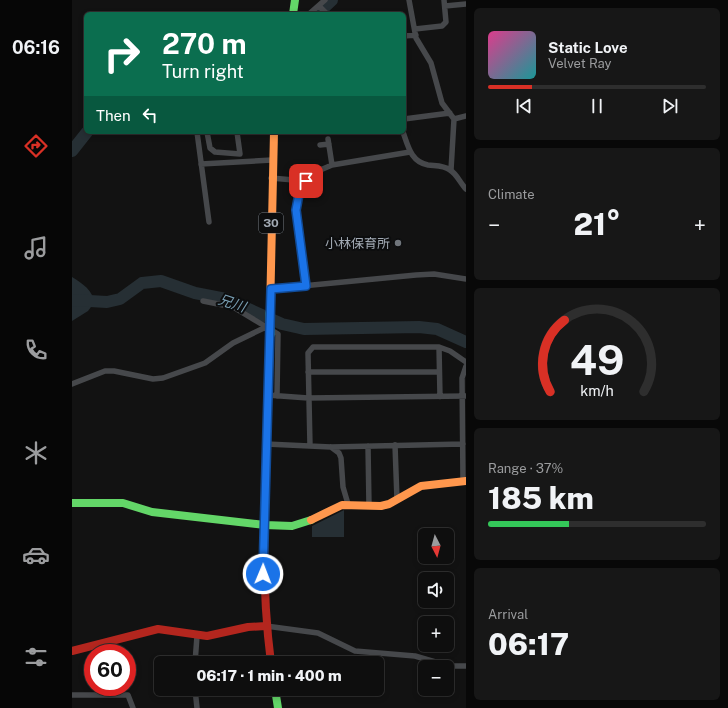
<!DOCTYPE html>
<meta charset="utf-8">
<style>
body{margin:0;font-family:"Public Sans","Noto Sans JP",sans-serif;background:#171717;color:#f1f3f6;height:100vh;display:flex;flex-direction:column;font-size:15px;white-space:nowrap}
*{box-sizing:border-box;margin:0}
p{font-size:13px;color:#9b9c9e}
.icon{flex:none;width:22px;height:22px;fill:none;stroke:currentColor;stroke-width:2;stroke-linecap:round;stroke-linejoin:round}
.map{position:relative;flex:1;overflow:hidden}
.side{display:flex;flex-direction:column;gap:8px;padding:8px;background:#080808;width:262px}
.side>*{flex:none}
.hud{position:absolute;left:12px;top:12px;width:322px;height:122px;border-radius:6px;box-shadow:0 2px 6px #0003,0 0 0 1px #2e2e2e;background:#0b6e4f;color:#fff;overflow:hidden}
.needle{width:26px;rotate:174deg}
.controls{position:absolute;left:346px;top:528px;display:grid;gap:8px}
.controls a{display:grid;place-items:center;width:36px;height:36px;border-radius:6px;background:#0e0e0e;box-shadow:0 2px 6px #0003,0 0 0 1px #2e2e2e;font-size:20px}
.speed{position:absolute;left:12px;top:644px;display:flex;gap:8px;font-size:20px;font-weight:700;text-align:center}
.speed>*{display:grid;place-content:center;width:52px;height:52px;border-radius:50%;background:#0e0e0e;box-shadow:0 2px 6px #0003,0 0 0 1px #2e2e2e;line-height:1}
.speed .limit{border:6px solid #d22;background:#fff;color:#111}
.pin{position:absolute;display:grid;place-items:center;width:34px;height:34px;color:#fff;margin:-17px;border-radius:8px;box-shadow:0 2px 6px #0006}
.me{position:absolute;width:44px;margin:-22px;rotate:1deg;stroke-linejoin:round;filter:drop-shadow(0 0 3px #0008)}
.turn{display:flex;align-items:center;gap:14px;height:84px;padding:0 12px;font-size:18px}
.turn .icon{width:52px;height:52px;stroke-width:2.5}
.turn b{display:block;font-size:28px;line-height:34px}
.then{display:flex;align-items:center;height:38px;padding:0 12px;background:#0003;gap:8px;font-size:15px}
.big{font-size:30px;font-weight:800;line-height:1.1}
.side .widget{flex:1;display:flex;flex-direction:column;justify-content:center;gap:6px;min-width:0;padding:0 14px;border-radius:6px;background:#171717}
.side .dial{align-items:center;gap:0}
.dial svg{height:104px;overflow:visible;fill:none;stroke:#2e2e2e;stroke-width:7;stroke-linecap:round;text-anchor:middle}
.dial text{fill:#f1f3f6;stroke:none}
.song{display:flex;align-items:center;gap:12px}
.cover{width:48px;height:48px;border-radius:6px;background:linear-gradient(135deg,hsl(330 70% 55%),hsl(180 70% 35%))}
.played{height:4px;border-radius:2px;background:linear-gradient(90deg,#d93025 20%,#2e2e2e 20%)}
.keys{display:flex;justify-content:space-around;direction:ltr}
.heat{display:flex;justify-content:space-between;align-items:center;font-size:22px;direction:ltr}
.charge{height:6px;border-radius:3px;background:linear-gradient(90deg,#34c759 37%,#2e2e2e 0)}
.trip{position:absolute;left:82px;top:656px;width:230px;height:40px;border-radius:6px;background:#0e0e0e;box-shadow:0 2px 6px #0003,0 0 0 1px #2e2e2e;font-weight:800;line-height:40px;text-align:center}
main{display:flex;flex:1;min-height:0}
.dock{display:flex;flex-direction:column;width:72px;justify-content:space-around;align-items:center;background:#060606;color:#9b9c9e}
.dock .icon{width:28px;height:28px}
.dock .selected{color:#d93025}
.dock b{font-size:18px;color:#f1f3f6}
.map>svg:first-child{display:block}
.water{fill:#262f34}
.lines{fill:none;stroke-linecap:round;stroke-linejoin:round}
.river{stroke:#262f34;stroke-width:12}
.street{stroke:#46484b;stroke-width:5.5}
.fast{stroke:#63d668;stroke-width:8}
.slow{stroke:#ff974d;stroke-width:8}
.jam{stroke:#b3261e;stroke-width:8}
.fast-bridge{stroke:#63d668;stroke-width:9}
.route-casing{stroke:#114b97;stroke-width:10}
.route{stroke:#1a73e8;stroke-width:7}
.poi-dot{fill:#70757b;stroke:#0c0d0e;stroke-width:1.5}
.labels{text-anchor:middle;stroke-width:4;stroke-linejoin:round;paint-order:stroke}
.shield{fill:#0c0d0e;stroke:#757b82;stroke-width:1}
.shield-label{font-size:12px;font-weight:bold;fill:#a2aab4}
.poi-label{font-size:13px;fill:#a2aab4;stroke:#0c0d0e;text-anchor:end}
.water-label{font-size:14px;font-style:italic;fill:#789db1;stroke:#0c0d0e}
</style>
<main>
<nav class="dock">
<b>06:16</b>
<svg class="icon selected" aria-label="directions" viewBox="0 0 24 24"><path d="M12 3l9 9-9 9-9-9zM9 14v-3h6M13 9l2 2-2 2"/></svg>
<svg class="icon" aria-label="music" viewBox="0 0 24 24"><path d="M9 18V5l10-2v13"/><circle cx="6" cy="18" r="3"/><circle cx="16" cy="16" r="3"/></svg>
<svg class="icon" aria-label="phone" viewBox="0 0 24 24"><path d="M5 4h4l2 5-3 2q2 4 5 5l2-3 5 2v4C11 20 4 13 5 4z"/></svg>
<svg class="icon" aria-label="climate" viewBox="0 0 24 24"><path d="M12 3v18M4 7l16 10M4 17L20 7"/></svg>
<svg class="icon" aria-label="car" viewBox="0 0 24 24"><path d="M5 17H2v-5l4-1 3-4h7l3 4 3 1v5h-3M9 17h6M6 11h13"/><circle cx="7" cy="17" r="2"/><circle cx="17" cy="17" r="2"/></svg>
<svg class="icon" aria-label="filters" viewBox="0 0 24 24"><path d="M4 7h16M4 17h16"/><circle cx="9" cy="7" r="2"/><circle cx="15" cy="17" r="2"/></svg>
</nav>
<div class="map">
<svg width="394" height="708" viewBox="0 0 394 708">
<rect width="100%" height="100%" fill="#121212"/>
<!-- water -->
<path class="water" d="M0,277C11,284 21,290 22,303L16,311L0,321Z
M272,510V537H240V526Z"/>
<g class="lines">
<!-- river -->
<path class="river" d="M245,14L260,0
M0,151L15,132
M0,300L35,302L48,299L70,283L89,281L123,293L154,299L210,324L232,329L347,327L365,329L394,342"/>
<!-- street -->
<path class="street" d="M337,0L344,38L359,63L370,103L382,119L379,170
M247,6L255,14
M373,6L394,4
M237,14L253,0
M343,29L370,26L374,22L372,0
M332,36L344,35
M332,119L378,113
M382,119L394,116
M125,132L137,222
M135,132L138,148L143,152L168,154L165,132
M331,132C336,146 339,162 356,165C364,166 371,165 378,170C385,174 388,183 394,189
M256,139L260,165
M248,145L257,144
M129,164L200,160
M199,178L233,181
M234,286L224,210L227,194L239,174L260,165L338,152
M199,289L344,275L362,274L394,279
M131,301L161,307L206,334L205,396
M367,347L378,351L394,362
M236,372H367
M0,384L33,371H42L81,379L91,378L133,363L161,343L194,327
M195,395L236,398L394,396
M194,444L259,447L391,444
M323,445L325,500
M238,446L236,353L241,347H367L368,397
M296,446L297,506
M259,447L267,453L269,458L271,487L276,504
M391,481L390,378L394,366
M194,626L246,633L283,651L343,656L377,666H394
M123,663L125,636
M123,689L125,708
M0,695H56L61,708"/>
<!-- fast -->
<path class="fast" d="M221,14L223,0
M0,503H51L80,512L193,525L220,526L239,520
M203,689L206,708"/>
<!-- slow -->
<path class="slow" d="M198,313L202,132
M193,503L198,335
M239,520L270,505L309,506L317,504L349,486L394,481"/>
<!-- jam -->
<path class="jam" d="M193,503C191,557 192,609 199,663
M0,651L86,629L135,636L176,627L194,626"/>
<!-- fast-bridge -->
<path class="fast-bridge" d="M198,313V335"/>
</g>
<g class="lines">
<!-- route casing -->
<g class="route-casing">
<path id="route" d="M191,574L199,289L234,286L224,210L227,194L234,181"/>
</g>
<!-- route -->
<use href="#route" class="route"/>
</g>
<!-- markers -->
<circle class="poi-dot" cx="326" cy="243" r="4"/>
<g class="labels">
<!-- shield labels -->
<rect class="shield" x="187" y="213" width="24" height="20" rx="3"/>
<g class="shield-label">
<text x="199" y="227">30</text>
</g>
<!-- poi labels -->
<g class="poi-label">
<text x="318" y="248">小林保育所</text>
</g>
<!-- water labels -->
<g class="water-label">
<text transform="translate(160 303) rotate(18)" y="5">兄川</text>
</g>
</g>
</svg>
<div class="controls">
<a><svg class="needle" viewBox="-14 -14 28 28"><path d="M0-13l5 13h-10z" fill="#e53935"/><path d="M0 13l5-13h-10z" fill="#9b9c9e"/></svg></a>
<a><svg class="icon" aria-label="sound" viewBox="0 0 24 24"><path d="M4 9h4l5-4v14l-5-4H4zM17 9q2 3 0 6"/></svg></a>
<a>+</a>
<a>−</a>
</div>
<div class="speed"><div class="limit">60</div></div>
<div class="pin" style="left:234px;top:181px;background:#d93025"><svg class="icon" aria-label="arrive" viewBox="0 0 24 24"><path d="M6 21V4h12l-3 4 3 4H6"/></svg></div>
<svg class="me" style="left:191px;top:574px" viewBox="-20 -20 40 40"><circle r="17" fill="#1a73e8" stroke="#fff" stroke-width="3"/><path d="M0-11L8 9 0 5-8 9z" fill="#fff"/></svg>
<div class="trip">06:17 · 1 min · 400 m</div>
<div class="hud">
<div class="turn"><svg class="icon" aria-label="right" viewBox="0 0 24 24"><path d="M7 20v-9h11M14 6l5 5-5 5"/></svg><div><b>270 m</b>Turn right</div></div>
<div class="then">Then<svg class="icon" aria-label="left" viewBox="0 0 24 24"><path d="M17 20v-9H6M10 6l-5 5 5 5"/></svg></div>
</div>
</div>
<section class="side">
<div class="widget">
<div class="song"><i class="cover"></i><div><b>Static Love</b><p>Velvet Ray</p></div></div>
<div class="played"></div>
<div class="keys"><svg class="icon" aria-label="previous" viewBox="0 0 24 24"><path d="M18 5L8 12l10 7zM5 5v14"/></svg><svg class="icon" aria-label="pause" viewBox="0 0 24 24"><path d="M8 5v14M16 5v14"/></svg><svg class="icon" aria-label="next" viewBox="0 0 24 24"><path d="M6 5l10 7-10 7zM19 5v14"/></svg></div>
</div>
<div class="widget"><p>Climate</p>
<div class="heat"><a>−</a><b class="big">21°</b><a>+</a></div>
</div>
<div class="widget dial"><svg viewBox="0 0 100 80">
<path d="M14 69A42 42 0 1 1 86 69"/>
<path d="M14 69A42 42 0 0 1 25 14" stroke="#d93025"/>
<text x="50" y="56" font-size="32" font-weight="700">49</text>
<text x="50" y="72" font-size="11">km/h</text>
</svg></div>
<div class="widget"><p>Range · 37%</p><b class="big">185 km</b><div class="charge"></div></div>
<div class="widget"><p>Arrival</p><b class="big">06:17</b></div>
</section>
</main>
